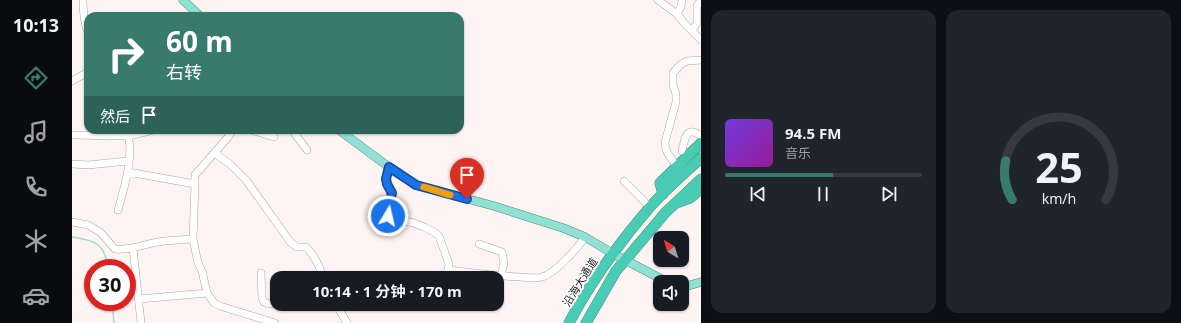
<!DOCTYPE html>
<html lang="zh">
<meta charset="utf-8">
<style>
body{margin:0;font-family:"Open Sans","Noto Sans SC",sans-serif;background:#20242c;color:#f1f3f6;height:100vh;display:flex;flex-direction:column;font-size:15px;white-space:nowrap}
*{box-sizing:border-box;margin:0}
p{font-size:13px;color:#9ea1a6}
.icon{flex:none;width:22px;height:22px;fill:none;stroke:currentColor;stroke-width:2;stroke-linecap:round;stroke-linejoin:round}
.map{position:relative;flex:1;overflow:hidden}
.details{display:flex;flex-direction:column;gap:10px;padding:10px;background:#0d0f14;width:480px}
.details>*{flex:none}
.hud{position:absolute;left:12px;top:12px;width:380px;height:122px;border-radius:12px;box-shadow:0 1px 3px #0004;background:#387b6d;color:#fff;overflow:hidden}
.needle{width:26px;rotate:322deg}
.controls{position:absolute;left:581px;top:231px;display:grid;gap:8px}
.controls a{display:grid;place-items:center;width:36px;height:36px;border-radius:8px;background:#171b24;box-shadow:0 1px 3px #0004;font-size:20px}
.speed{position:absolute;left:12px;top:259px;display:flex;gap:8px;font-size:20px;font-weight:700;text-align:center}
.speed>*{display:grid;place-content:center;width:52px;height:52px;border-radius:50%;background:#171b24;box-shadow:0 1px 3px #0004;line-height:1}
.speed .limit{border:6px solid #d22;background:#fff;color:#111}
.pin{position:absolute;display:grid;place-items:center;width:34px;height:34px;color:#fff;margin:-41px -17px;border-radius:50% 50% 50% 0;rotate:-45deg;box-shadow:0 0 4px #0007}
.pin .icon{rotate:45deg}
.me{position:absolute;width:44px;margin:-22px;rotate:9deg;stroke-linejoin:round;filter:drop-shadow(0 0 3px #0008)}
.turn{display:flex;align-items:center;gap:14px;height:84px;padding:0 16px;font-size:18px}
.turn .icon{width:52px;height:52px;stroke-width:2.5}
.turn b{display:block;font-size:28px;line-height:34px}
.then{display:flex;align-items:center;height:38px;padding:0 16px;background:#0003;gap:8px;font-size:15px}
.details .card{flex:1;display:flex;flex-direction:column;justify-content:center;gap:6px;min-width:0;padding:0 14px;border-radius:12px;background:#20242c}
.details .dial{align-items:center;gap:0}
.dial svg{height:104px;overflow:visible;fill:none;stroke:#363941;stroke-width:7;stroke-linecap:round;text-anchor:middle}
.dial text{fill:#f1f3f6;stroke:none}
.song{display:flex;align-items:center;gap:12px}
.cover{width:48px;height:48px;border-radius:6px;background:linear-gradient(135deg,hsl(260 70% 55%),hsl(300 70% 35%))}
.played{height:4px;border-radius:2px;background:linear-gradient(90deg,#387b6d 55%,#363941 55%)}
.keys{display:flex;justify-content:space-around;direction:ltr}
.details .tiles{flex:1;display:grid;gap:10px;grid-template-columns:repeat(2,1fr)}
.trip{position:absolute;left:198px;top:271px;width:234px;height:40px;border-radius:12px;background:#171b24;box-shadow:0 1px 3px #0004;font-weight:700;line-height:40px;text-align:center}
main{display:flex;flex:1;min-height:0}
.tabs{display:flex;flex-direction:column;width:72px;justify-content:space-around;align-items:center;background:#090b0e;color:#9ea1a6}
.tabs .icon{width:28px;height:28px}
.tabs .selected{color:#387b6d}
.tabs b{font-size:18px;color:#f1f3f6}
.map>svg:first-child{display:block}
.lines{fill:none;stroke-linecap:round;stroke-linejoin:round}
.stream{stroke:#a0dbcd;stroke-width:1.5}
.minor-casing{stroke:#afa4a3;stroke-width:8}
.major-casing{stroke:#3f9382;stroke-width:9}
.highway-casing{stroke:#3f9382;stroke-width:11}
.minor{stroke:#fff;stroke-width:7}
.major{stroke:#92e0d1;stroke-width:8}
.highway{stroke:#49ccb3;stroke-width:10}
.route-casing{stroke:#114b97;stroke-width:10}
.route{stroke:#1a73e8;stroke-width:7}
.slow{stroke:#f59e0b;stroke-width:7}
.labels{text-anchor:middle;stroke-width:4;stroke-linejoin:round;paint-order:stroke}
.street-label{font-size:11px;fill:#2d2828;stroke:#fff}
</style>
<main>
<nav class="tabs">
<b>10:13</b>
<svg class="icon selected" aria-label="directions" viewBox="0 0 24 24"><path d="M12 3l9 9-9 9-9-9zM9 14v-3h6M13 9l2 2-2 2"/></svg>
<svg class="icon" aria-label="music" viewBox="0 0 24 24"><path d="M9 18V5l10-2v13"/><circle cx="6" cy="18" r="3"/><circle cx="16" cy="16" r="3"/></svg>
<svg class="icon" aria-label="phone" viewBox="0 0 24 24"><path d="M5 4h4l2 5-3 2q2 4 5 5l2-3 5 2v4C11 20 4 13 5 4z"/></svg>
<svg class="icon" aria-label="climate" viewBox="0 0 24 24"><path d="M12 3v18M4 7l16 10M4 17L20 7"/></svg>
<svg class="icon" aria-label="car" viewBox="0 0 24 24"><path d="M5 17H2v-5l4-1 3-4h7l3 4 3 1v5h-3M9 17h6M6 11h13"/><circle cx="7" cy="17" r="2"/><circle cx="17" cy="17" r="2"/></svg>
</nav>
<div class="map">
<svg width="629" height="323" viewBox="0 0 629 323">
<rect width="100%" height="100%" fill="#fef4f3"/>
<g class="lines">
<!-- stream -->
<path class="stream" d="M0,237C22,240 33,243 36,268
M40,302L42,323"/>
<!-- minor casing -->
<g class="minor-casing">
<path id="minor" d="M11,0C11,12 12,22 16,33
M586,0L605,14L612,23L629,40
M605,14L609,7L610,0
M620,31L625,23V6L629,0
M0,81L16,72
M160,130L157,136L123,175V184L121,239L126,263L130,271L135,293L142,303L148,306L203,323
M179,130L202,137
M227,130L223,134L235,150
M0,135L57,136L81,130
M610,151C613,138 614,125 629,136
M142,153L158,164L174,180L219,243L225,247H234C242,255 248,267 251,278
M0,164L16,165L56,161
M605,166C599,158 593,153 593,142L604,102V94L601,85V73L608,65L615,61L629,60
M317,167L314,179L315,184L320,193L315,215L320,219L342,223L352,227L362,232L367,236L377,264L374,278
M56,172L123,184
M552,181L578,207
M46,210C52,189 64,150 54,130
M0,222L16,225L28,232L43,249C58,251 72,244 86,242C98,240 109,240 121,239
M407,244L430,252L432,263L429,276
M61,248L69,323
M377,270C400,273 424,276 448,277C455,277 463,279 470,277C482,274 506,248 513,237
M189,273L190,298L192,302L197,304L205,303
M67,299L135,293
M264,304L275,323"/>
</g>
<!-- major casing -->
<g class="major-casing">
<path id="major" d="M111,0L128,16
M267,130L321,170L344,185L355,188L422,206L491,228L513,237L540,253L595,282
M610,286H615L629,282"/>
</g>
<!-- highway casing -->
<g class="highway-casing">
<path id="highway" d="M591,194L588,183L629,143
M607,202L618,198L629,189
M497,323C519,281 547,243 578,207C593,190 612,174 629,158
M514,323L544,271L593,213L629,179"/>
</g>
<!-- minor -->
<use href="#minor" class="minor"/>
<!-- major -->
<use href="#major" class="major"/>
<!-- highway -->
<use href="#highway" class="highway"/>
</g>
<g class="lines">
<!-- route casing -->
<g class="route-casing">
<path id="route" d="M316,216L315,215L320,193L315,184L314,179L317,167L344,185L395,199"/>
</g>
<!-- route -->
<use href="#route" class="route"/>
<!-- slow -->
<path class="slow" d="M352,187L378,195"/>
</g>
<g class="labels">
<!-- street labels -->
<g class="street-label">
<text transform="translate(508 282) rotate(-58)" y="4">沿海大通道</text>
</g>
</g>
</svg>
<div class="controls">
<a><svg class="needle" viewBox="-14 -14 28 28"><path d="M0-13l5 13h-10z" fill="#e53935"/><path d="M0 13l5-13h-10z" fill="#9ea1a6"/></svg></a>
<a><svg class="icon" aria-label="sound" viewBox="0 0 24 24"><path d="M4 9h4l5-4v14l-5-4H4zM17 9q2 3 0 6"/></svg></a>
</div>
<div class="speed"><div class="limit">30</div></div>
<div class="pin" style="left:395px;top:199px;background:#d93025"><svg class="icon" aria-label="arrive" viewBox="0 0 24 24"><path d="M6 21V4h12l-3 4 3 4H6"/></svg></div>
<svg class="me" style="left:316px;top:216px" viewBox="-20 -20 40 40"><circle r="17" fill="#1a73e8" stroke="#fff" stroke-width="3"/><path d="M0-11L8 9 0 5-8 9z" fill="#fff"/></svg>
<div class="trip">10:14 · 1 分钟 · 170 m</div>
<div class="hud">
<div class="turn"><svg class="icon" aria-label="right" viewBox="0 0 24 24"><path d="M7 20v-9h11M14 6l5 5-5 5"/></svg><div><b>60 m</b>右转</div></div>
<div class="then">然后<svg class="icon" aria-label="arrive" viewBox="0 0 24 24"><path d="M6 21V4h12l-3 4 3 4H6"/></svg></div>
</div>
</div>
<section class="details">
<div class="tiles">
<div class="card">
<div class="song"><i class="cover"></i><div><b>94.5 FM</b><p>音乐</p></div></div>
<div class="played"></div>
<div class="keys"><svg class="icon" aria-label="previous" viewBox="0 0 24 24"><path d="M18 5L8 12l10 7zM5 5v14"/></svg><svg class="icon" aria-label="pause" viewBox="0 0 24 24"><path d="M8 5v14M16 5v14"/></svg><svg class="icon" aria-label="next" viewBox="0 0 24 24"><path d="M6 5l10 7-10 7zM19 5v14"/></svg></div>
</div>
<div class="card dial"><svg viewBox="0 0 100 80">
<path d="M14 69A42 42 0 1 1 86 69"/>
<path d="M14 69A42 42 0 0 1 9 39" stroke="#387b6d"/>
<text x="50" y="56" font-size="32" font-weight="700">25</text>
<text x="50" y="72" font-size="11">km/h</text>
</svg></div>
</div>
</section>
</main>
